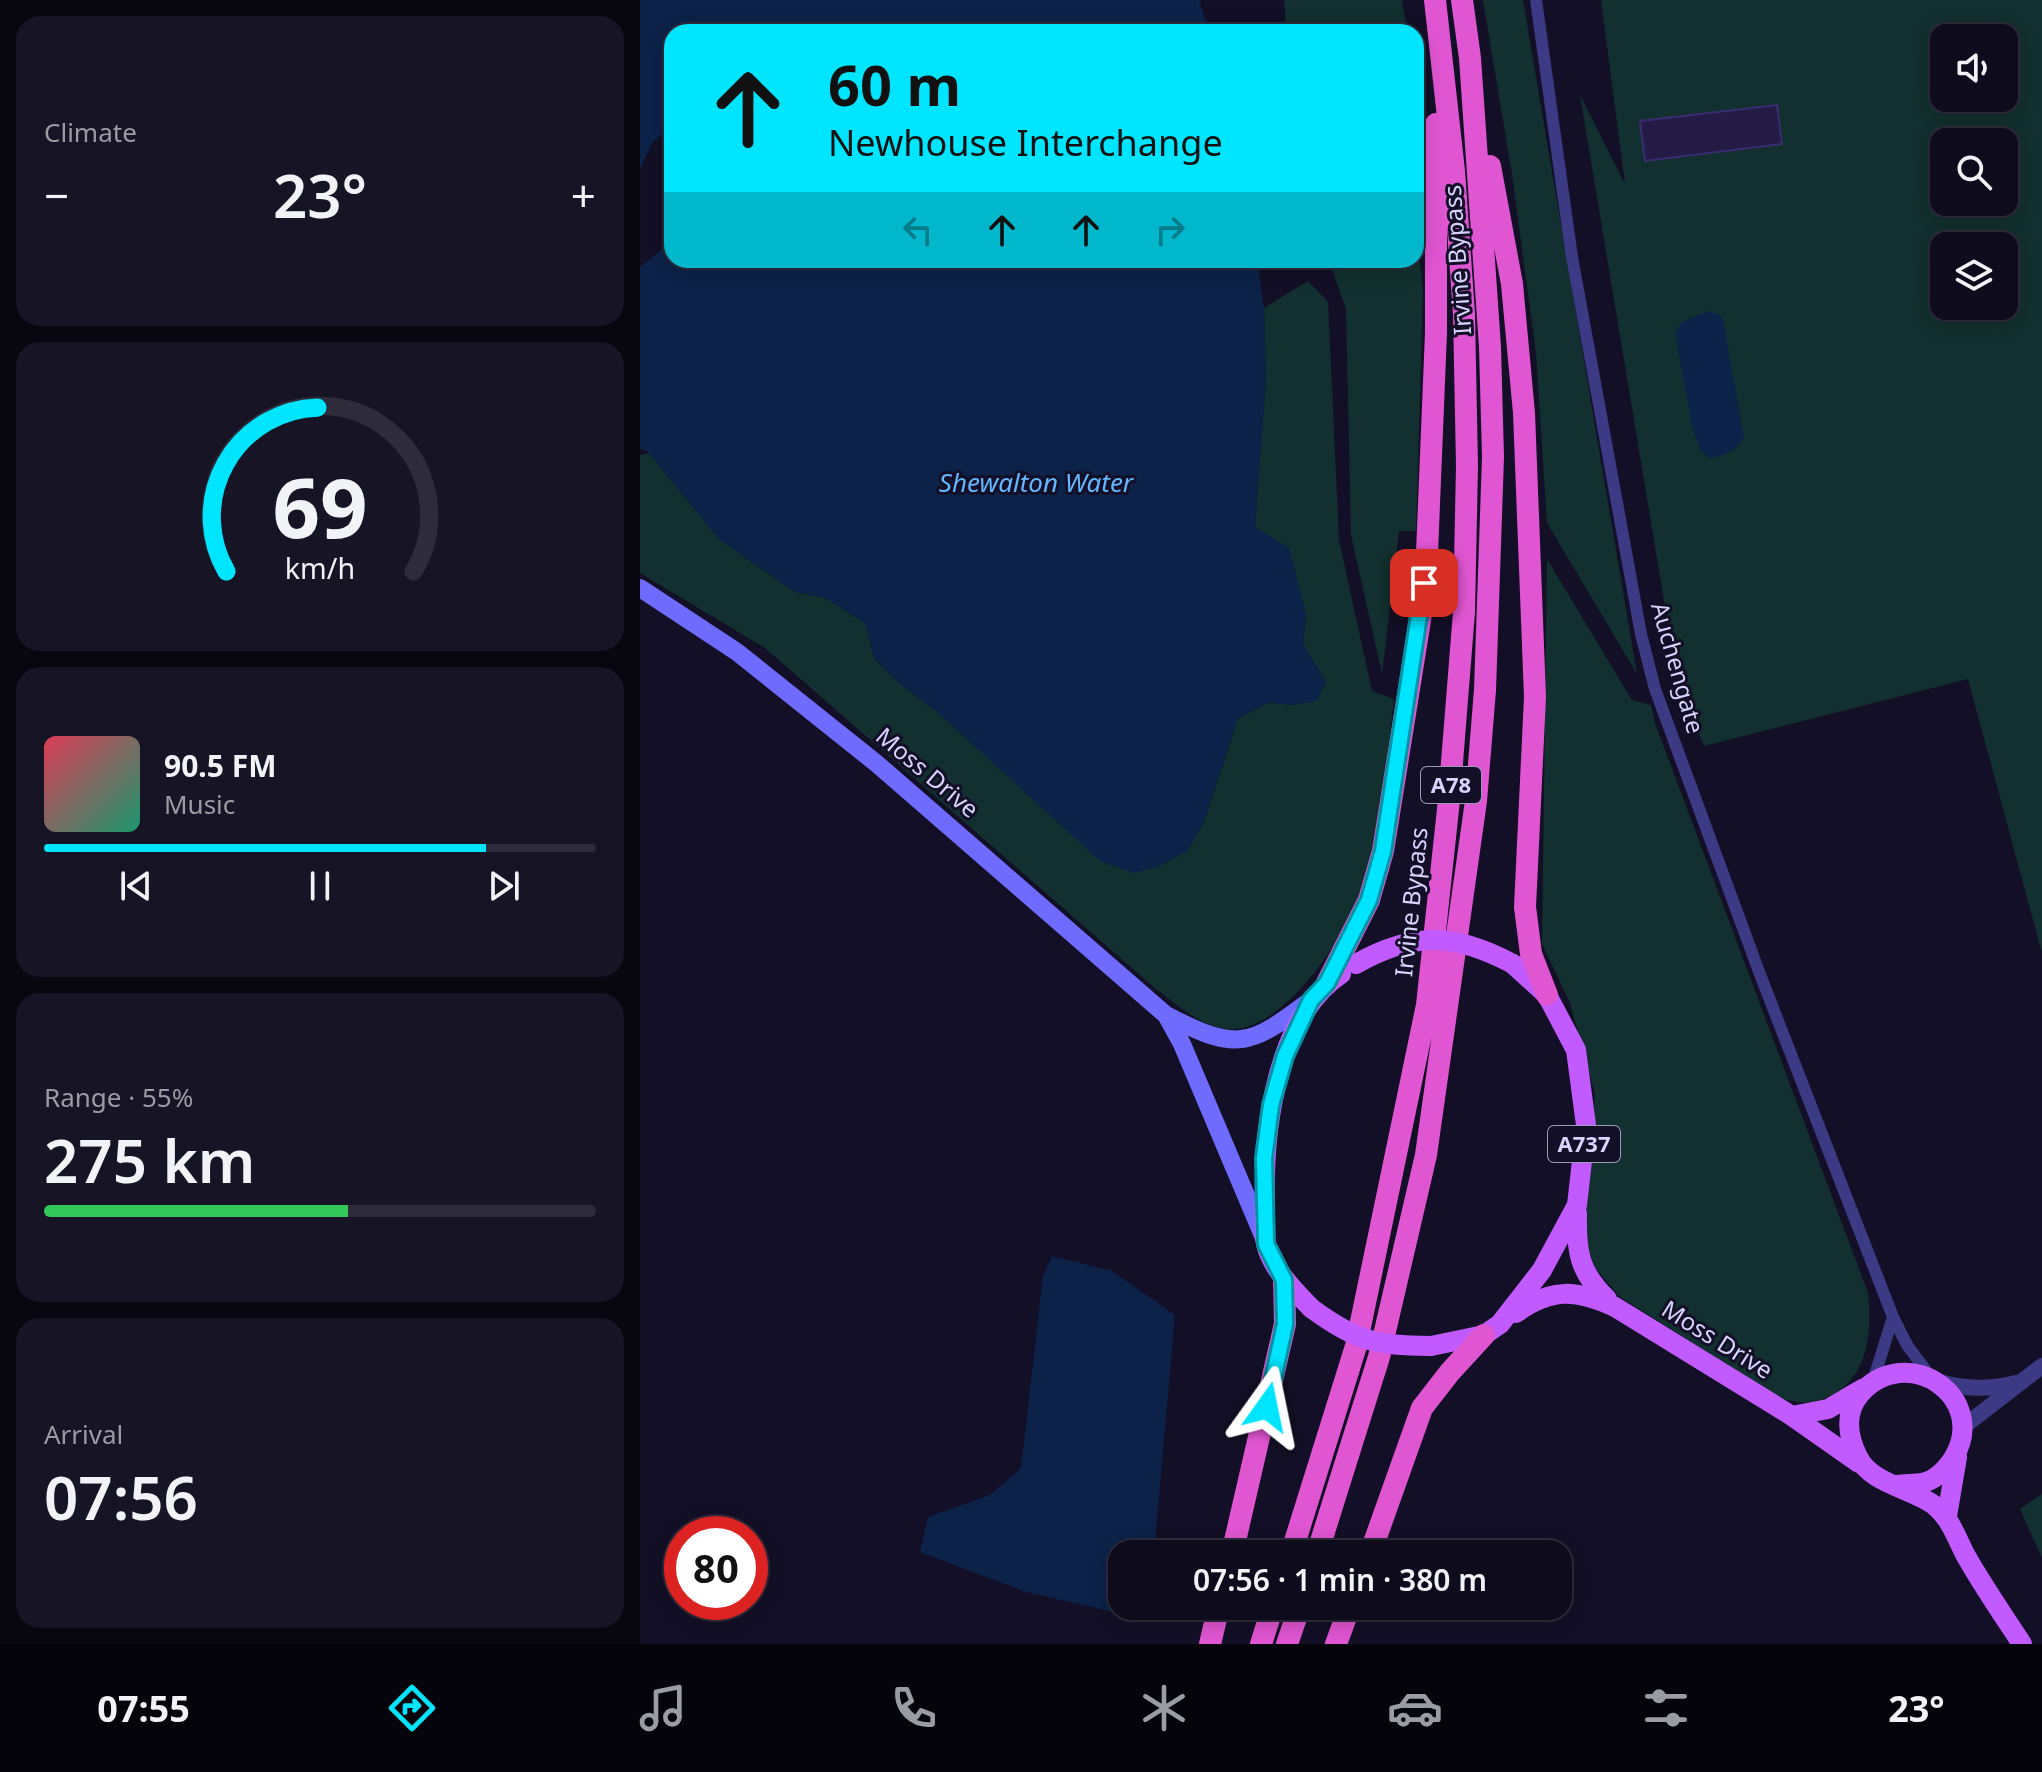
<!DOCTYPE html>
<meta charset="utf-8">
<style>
body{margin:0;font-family:"Noto Sans",sans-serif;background:#171425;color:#f1f3f6;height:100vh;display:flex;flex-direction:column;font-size:30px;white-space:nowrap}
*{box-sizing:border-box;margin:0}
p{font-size:26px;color:#9b9ba3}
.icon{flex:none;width:44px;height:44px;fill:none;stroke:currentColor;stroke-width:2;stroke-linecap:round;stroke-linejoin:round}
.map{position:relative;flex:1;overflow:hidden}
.details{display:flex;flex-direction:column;gap:16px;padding:16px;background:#08060f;width:640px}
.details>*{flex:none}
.banner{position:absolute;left:24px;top:24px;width:760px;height:244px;border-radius:24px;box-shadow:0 4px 20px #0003,0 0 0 2px #2e2b3b;background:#00e5ff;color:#111;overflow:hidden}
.controls{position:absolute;left:1290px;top:24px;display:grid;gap:16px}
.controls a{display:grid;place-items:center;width:88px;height:88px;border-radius:16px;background:#0e0b1c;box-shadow:0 4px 20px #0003,0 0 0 2px #2e2b3b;font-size:40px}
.speed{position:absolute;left:24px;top:1516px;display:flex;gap:16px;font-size:40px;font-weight:700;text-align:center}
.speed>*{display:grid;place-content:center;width:104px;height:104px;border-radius:50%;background:#0e0b1c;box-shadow:0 4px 20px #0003,0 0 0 2px #2e2b3b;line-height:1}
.speed .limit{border:12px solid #d22;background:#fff;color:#111}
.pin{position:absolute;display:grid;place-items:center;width:68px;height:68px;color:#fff;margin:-34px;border-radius:16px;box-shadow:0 4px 12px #0006}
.me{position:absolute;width:88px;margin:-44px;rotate:12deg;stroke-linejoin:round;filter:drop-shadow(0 0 6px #0008)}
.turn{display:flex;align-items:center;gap:28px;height:168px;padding:0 32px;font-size:36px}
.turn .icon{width:104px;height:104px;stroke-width:2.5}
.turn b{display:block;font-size:56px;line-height:68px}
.lanes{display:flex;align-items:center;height:76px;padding:0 32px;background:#0003;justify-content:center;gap:40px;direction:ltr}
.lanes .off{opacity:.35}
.big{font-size:60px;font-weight:600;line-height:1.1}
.details .tile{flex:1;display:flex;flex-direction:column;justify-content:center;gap:12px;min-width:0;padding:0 28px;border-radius:24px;background:#171425}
.details .dial{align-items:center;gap:0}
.dial svg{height:208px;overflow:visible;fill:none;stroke:#2e2b3b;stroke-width:7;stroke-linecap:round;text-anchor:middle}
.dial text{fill:#f1f3f6;stroke:none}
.song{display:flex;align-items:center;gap:24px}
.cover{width:96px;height:96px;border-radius:12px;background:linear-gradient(135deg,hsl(350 70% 55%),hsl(160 70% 35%))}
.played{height:8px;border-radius:4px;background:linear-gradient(90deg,#00e5ff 80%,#2e2b3b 80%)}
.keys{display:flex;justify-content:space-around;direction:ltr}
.heat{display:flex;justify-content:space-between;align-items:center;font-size:44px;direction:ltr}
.charge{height:12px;border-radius:6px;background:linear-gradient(90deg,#34c759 55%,#2e2b3b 0)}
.trip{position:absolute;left:468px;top:1540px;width:464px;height:80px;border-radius:24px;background:#0e0b1c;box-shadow:0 4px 20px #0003,0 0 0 2px #2e2b3b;font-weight:600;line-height:80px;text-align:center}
.tab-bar{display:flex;height:128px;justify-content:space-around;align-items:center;background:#06040b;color:#9b9ba3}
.tab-bar .icon{width:56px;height:56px}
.tab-bar .current{color:#00e5ff}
.tab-bar b{font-size:36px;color:#f1f3f6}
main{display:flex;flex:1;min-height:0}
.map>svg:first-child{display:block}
.green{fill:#12302f;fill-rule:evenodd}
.water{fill:#0c2248}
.building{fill:#241b47;stroke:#3b2d73;stroke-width:2}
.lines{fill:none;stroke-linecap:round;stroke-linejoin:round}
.minor{stroke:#3d3a85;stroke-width:12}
.tertiary{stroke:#3d3a85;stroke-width:16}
.secondary{stroke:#6f6bff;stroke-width:18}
.primary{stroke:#c25bff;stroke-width:20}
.trunk{stroke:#e055d1;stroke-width:22}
.primary-bridge{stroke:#c25bff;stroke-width:20}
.route-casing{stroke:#0095a6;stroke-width:20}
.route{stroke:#00e5ff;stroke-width:14}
.labels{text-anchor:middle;stroke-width:6;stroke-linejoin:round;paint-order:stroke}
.shield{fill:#130f26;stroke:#9e99be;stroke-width:2}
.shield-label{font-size:22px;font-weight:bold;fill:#d9d4ff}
.street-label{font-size:24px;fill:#d9d4ff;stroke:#130f26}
.water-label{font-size:26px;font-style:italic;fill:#62b6ff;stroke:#130f26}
</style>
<main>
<section class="details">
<div class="tile"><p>Climate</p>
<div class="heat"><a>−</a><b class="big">23°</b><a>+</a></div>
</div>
<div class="tile dial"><svg viewBox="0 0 100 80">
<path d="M14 69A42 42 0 1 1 86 69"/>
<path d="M14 69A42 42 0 0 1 49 6" stroke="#00e5ff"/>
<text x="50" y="56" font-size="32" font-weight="700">69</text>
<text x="50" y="72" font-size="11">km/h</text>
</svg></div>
<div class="tile">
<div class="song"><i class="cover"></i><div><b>90.5 FM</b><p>Music</p></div></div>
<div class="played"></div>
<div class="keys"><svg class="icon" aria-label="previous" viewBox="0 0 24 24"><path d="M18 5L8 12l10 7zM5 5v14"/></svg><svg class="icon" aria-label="pause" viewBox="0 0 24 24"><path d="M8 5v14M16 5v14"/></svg><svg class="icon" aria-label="next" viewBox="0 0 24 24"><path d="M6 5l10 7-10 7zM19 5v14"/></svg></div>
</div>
<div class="tile"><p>Range · 55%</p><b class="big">275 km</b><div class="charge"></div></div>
<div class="tile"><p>Arrival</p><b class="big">07:56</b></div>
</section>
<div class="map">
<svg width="1402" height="1644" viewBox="0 0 1402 1644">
<rect width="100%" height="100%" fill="#130f26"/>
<!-- green -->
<path class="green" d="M644,0H762L767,32H647Z
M843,0H883L997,674L907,523L896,353L872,174Z
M961,0H1402V953L1328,679L1064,746L1037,679L940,95L985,184ZM1304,38H1364V98H1304ZM1304,142H1364V202H1304ZM1304,246H1364V306H1304Z
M776,227L783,290L776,531H759L742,674L711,535L706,309L689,260H776Z
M668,281L688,302L699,540L732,691L754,699C750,735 746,771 741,808C740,823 740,841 736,856C724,909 652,1031 590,1029C561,1028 538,1005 516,989L125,648L0,573V455L9,453L79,539L155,592L186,598L226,624L234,658L260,684L296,711L546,852L563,824L598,718L629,702L653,705L686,682L663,644L666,614L615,527L626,379L624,308Z
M907,559L992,700L1011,705L1015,723L1228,1293C1233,1340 1226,1390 1172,1402C1163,1404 1150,1400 1141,1399L980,1297L956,1269L944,1240L955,1094L930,1003L902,944Z
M1402,1494V1558L1380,1509Z"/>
<!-- water -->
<path class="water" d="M0,0H559L569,32H32V127L12,143L0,169Z
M32,241V260H617L624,308L626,379L615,527L649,548L666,614L663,644L686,682L677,701L653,705L629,702L598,718L563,824L546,852L517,867L494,873L460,861L296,711L260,684L234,657L226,624L186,598L155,592L79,539L9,453L0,448V267Z
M1068,311L1078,314L1083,320L1104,438C1096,451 1085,456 1070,458L1061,451L1053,430L1035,333L1042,322Z
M412,1256L472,1271L535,1315L514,1554H482V1606H487L478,1613L386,1592L280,1552L288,1517L350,1495L381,1468L403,1276Z"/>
<!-- building -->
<path class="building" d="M1137,105L1142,144L1005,161L1000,121Z"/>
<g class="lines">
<!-- minor -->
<path class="minor" d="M896,0L932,257L1001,634L1015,689L1121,977L1253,1317L1267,1345L1290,1376
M1233,1381L1253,1317"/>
<!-- tertiary -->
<path class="tertiary" d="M1299,1382C1326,1389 1348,1390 1376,1383
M1323,1427L1402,1366"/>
<!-- secondary -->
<path class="secondary" d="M0,588L97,652L236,763L526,1015C597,1052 609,1047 671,1000
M526,1015L542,1044L624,1238"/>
<!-- primary -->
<path class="primary" d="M937,1213C936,1251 939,1272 967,1299
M671,1308C654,1290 632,1269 626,1244C623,1231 625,1214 625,1201C623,1130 637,1016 701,974
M876,1313C912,1287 937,1290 975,1307L1152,1416L1219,1463
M791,1346L844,1335L860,1324L902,1270L937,1205L946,1125L936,1050L907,995L873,964
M1152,1416L1188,1409L1222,1389
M1257,1485C1265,1484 1274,1484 1282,1483C1296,1480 1307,1468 1314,1457C1349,1397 1267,1341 1220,1394C1204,1413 1208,1437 1218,1457C1231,1484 1271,1488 1294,1505C1311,1519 1316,1537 1326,1556C1343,1586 1363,1615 1382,1644
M1307,1516L1317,1457"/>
<!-- trunk -->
<path class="trunk" d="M850,166L872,284L884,413L895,697L885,907L891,954L907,995
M687,983L729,900L743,851L781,614L787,553L796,333V124
M592,1554L645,1324L644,1280
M651,1554L716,1346L787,1005L809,800L824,612L827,466L824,314L814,171L795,0
M677,1554L739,1357L786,1155L836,801L845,690L853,457L850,347L830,58L822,0
M730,1554L782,1408L810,1372L844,1335
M570,1644L579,1606
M621,1644L633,1606
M647,1644L660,1606
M696,1644L710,1606"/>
<!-- primary-bridge -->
<path class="primary-bridge" d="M716,964C774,931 815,933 873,964
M671,1308C717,1342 735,1345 791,1346"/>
</g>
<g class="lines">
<!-- route casing -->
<g class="route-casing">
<path id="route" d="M627,1407L645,1324L644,1280L626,1244L624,1158L631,1105L645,1056L671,1000L687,983L729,900L743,851L784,583"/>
</g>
<!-- route -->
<use href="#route" class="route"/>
</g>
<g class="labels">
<!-- shield labels -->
<g class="shield">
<rect x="781" y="767" width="60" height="36" rx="6"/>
<rect x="908" y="1126" width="72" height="36" rx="6"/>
</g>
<g class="shield-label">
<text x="811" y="793">A78</text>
<text x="944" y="1152">A737</text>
</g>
<!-- street labels -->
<g class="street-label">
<text transform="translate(818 260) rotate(-94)" y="8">Irvine Bypass</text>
<text transform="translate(1037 668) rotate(74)" y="8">Auchengate</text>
<text transform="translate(287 773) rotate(40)" y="8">Moss Drive</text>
<text transform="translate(772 902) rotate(-84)" y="8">Irvine Bypass</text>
<text transform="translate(1077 1340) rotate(32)" y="8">Moss Drive</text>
</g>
<!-- water labels -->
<g class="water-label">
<text x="396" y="492">Shewalton Water</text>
</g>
</g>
</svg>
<div class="controls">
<a><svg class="icon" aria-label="sound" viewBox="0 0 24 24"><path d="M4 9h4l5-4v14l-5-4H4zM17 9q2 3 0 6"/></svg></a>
<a><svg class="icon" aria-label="search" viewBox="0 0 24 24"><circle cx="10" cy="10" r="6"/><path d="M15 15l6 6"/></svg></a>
<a><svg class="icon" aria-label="layers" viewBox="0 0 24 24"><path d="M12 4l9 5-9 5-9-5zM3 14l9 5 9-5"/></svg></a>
</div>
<div class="speed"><div class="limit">80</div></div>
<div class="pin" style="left:784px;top:583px;background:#d93025"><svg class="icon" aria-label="arrive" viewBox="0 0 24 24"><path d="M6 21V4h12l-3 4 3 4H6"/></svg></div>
<svg class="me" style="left:627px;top:1407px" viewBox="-20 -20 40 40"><path d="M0-17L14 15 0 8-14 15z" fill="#00e5ff" stroke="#fff" stroke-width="4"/></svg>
<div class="trip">07:56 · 1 min · 380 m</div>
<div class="banner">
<div class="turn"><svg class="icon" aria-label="ahead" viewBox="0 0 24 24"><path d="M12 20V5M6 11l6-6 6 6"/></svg><div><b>60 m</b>Newhouse Interchange</div></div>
<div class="lanes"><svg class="icon off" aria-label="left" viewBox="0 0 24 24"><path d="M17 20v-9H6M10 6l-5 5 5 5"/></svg><svg class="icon" aria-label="ahead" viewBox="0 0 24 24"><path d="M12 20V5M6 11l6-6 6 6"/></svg><svg class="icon" aria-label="ahead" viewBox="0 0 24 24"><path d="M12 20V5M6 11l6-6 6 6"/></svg><svg class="icon off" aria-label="right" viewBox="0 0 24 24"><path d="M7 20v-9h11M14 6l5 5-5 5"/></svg></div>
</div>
</div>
</main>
<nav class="tab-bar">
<b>07:55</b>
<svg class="icon current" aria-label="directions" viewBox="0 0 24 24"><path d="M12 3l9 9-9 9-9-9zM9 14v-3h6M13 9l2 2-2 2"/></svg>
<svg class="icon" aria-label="music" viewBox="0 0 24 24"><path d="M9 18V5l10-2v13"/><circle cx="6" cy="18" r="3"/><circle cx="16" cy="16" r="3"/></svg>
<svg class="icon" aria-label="phone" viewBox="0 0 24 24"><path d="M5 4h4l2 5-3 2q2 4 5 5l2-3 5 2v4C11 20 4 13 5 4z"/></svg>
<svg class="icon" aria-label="climate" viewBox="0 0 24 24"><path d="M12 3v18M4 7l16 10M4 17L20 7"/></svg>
<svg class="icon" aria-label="car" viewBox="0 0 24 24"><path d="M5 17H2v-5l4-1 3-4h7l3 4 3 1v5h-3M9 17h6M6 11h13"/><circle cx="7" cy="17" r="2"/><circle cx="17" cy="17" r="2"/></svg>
<svg class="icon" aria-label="filters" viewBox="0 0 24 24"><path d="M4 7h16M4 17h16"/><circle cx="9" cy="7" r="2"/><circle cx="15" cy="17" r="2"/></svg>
<b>23°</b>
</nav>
